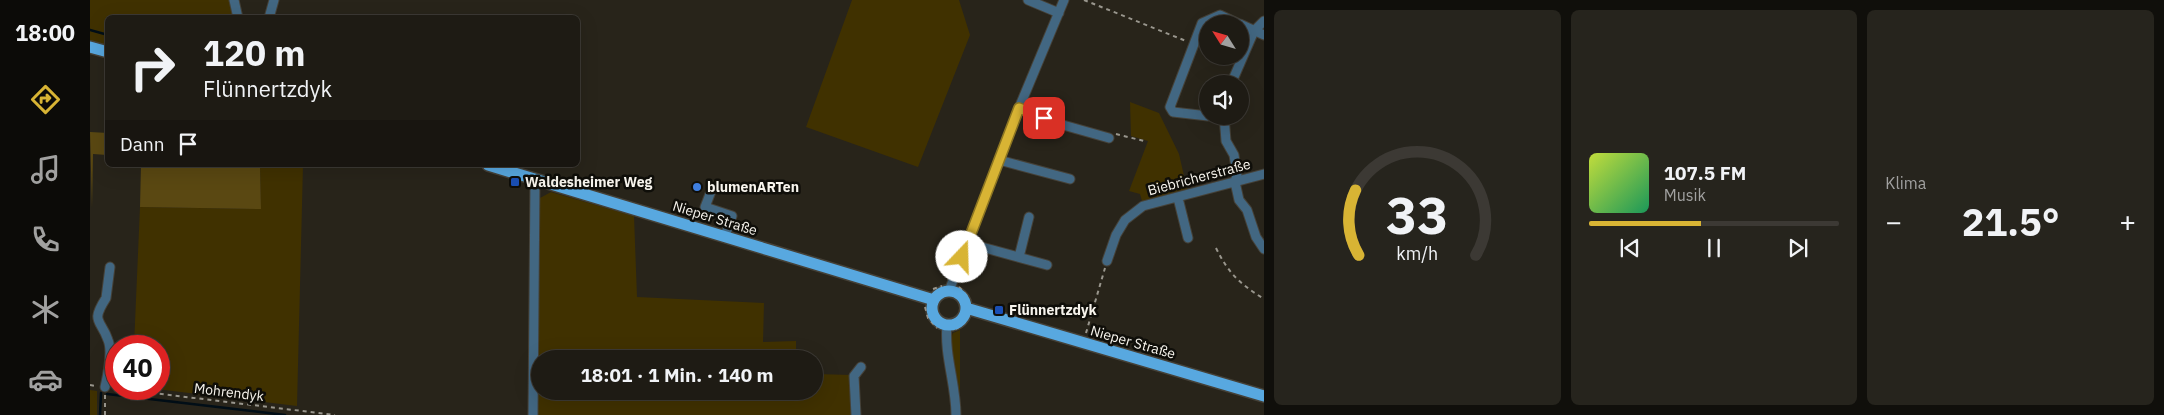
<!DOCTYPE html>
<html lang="de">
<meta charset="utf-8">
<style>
body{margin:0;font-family:"IBM Plex Sans",sans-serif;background:#26241d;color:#f1f3f6;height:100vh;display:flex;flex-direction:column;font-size:19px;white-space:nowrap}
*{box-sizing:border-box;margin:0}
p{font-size:16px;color:#a1a1a0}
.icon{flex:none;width:28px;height:28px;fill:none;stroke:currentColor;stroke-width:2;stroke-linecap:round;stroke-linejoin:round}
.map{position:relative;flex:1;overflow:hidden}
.drawer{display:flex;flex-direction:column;gap:10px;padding:10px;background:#100f0b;width:900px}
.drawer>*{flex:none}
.banner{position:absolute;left:15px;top:15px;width:475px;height:152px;border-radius:8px;box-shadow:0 5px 20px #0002,0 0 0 1px #3c3934;background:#1e1b14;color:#f1f3f6;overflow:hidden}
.needle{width:32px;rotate:307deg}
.buttons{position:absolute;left:1109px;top:15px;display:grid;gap:10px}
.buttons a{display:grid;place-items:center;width:50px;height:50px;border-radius:50%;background:#1e1b14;box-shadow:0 5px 20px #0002,0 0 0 1px #3c3934;font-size:25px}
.speed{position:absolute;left:15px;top:335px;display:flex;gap:10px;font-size:25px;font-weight:700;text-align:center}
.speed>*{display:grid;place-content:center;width:65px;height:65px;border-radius:50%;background:#1e1b14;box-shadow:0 5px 20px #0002,0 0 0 1px #3c3934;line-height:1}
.speed .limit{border:8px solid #d22;background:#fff;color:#111}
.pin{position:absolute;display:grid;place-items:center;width:42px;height:42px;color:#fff;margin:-21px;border-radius:10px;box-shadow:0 2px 8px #0006}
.me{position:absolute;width:55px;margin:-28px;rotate:21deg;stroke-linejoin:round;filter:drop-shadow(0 0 4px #0008)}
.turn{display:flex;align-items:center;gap:18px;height:105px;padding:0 15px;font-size:22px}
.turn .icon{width:65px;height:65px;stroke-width:2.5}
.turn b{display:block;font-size:35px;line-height:42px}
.then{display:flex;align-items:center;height:48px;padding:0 15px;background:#0003;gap:10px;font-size:19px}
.big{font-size:38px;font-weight:800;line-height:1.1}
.drawer .widget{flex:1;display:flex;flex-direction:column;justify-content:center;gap:8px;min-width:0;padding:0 18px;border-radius:8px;background:#26241d}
.drawer .dial{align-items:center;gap:0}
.dial svg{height:130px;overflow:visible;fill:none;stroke:#3c3934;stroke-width:7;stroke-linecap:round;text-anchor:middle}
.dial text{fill:#f1f3f6;stroke:none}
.song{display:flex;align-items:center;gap:15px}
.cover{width:60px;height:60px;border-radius:8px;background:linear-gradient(135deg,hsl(70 70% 55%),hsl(150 70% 35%))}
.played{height:5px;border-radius:2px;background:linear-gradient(90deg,#d8b434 45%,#3c3934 45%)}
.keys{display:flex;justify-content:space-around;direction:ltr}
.heat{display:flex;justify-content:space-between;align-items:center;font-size:28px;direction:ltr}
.drawer .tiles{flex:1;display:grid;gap:10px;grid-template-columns:repeat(3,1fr)}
.trip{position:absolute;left:441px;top:350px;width:292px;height:50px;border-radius:25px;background:#1e1b14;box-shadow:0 5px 20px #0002,0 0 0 1px #3c3934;font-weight:800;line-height:50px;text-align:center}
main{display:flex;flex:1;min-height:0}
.tabs{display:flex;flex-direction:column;width:90px;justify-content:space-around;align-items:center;background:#0c0b08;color:#a1a1a0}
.tabs .icon{width:35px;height:35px}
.tabs .selected{color:#d8b434}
.tabs b{font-size:22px;color:#f1f3f6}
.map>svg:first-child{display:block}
.green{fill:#403100}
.forest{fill:#5a4812}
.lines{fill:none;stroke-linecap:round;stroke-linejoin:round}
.stream{stroke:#010e17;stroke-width:2.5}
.minor-casing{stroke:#454138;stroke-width:11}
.major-casing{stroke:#454138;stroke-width:14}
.path{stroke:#99968d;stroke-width:2;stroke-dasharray:4 4;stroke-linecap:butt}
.minor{stroke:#426782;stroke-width:9}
.major{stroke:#58a8e0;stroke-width:11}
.route-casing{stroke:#8c7522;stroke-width:12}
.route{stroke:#d8b434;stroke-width:9}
.transit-dot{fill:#1a4fb4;stroke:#0f0e09;stroke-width:2}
.shop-dot{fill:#3f7fe0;stroke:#0f0e09;stroke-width:2}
.labels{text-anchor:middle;stroke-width:5;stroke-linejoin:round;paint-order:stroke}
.street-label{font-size:14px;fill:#f7f4ed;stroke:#0f0e09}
.poi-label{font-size:14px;font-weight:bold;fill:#f7f4ed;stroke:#0f0e09;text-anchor:start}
</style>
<main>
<nav class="tabs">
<b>18:00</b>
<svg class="icon selected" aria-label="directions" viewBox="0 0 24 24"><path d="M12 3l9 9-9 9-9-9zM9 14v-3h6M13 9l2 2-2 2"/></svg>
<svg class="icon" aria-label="music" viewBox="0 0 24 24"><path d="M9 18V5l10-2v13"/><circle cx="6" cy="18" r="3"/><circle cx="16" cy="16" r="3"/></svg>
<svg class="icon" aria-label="phone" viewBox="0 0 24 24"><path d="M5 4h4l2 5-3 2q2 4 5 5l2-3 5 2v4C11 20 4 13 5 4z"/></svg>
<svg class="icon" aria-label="climate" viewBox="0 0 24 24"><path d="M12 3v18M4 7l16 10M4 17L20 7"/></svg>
<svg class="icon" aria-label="car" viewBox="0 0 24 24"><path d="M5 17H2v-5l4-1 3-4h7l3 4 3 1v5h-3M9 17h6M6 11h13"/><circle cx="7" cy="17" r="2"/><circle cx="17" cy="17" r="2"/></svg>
</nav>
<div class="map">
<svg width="1174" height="415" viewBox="0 0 1174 415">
<rect width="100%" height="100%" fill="#28241a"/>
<!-- green -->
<path class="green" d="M0,0H140L144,17L18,18L17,48L0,43Z
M762,0H869L880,35L828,167L716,127Z
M1040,102L1069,113L1089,154L1097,189L1052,201L1050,194L1039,191L1058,141L1041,136Z
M170,165H213L207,406L66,389H69V346H44L50,207L171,209Z
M461,192L544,216L547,297L674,303L673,342L706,341V359H450V391H725V374L762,375V415H448L450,198Z
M870,330V393L860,340L863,333Z
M0,390L7,391V415H0Z"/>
<!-- forest -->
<path class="forest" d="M0,132L18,133L17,155L3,154L2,208Z
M51,165H170L171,209L50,207Z"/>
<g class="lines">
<!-- stream -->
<path class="stream" d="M0,30L18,35
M17,394L195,415
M10,415L11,393"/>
<!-- minor casing -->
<g class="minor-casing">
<path id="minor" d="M144,0L148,18
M938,0L969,13
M179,18L184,0
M1150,24L1174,35
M1141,84L1164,31L1174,21
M929,108L966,123L1019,138
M1118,116L1083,112L1080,107L1112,23L1130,15L1149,24
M1134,116L1136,141L1144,155L1147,174L1145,182L1149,200L1157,210L1166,237L1174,249
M909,160L980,179
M620,194L615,207L642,216L635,236
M1088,198L1098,238
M877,243L957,265
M929,257L939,217
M1017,261L1026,235L1035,220L1053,206L1174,174
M859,291L929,108L974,0
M857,325C854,355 866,384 866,415
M15,387C18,374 23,352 18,340C11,319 0,323 16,298L20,267
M443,415L445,179
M766,415L764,376L771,367"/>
</g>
<!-- major casing -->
<g class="major-casing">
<path id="major" d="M0,47L18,52
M398,165L844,300
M842 308a17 17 0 1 1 34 0a17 17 0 1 1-34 0Z
M876,308L1174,396"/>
</g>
<!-- path -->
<path class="path" d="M994,0L1096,41
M1026,134L1054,141
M1126,248C1139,274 1149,283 1174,299
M869,287L879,298
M843,289L852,286
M835,307L838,318L847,328
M866,329L878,320
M996,333L1015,268
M0,385L6,386
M30,389L245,415
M15,415V394"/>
<!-- minor -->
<use href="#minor" class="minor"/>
<!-- major -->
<use href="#major" class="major"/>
</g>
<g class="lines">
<!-- route casing -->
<g class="route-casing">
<path id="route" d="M872,257L929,108L954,118"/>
</g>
<!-- route -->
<use href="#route" class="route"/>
</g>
<!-- markers -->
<g class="transit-dot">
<rect x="420" y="177" width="10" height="10" rx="2.5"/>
<rect x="904" y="305" width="10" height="10" rx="2.5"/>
</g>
<circle class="shop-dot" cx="607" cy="187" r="5"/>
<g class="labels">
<!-- street labels -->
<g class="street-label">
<text transform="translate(1109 177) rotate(-15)" y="5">Biebricherstraße</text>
<text transform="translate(625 218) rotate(17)" y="5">Nieper Straße</text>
<text transform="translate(1043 342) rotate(16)" y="5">Nieper Straße</text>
<text transform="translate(139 392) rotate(7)" y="5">Mohrendyk</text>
</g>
<!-- poi labels -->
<g class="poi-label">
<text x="435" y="187">Waldesheimer Weg</text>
<text x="617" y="192">blumenARTen</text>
<text x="919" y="315">Flünnertzdyk</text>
</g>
</g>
</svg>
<div class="buttons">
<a><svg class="needle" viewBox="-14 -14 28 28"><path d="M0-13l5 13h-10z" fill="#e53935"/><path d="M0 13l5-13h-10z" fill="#a1a1a0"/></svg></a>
<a><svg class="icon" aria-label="sound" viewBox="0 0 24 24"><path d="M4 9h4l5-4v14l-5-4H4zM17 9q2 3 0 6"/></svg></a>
</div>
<div class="speed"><div class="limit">40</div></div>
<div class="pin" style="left:954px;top:118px;background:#d93025"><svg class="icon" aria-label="arrive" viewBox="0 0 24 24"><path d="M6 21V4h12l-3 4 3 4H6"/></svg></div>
<svg class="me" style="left:872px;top:257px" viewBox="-20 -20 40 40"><circle r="19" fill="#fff"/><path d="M0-13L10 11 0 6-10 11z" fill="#d8b434"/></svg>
<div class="trip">18:01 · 1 Min. · 140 m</div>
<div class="banner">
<div class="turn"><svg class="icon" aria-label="right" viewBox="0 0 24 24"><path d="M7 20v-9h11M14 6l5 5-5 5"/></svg><div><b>120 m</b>Flünnertzdyk</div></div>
<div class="then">Dann<svg class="icon" aria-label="arrive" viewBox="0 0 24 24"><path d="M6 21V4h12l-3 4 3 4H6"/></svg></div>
</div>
</div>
<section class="drawer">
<div class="tiles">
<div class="widget dial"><svg viewBox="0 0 100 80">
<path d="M14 69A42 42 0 1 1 86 69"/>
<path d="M14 69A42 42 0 0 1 12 29" stroke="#d8b434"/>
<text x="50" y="56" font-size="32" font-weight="700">33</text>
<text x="50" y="72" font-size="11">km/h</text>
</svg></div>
<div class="widget">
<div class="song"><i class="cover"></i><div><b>107.5 FM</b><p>Musik</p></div></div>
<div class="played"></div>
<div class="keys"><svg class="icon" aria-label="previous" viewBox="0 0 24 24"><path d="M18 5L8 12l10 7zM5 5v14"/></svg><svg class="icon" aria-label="pause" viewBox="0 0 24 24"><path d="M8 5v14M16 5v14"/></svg><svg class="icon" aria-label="next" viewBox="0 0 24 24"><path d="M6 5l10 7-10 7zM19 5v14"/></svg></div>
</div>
<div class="widget"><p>Klima</p>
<div class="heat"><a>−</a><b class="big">21.5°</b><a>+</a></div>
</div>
</div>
</section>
</main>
